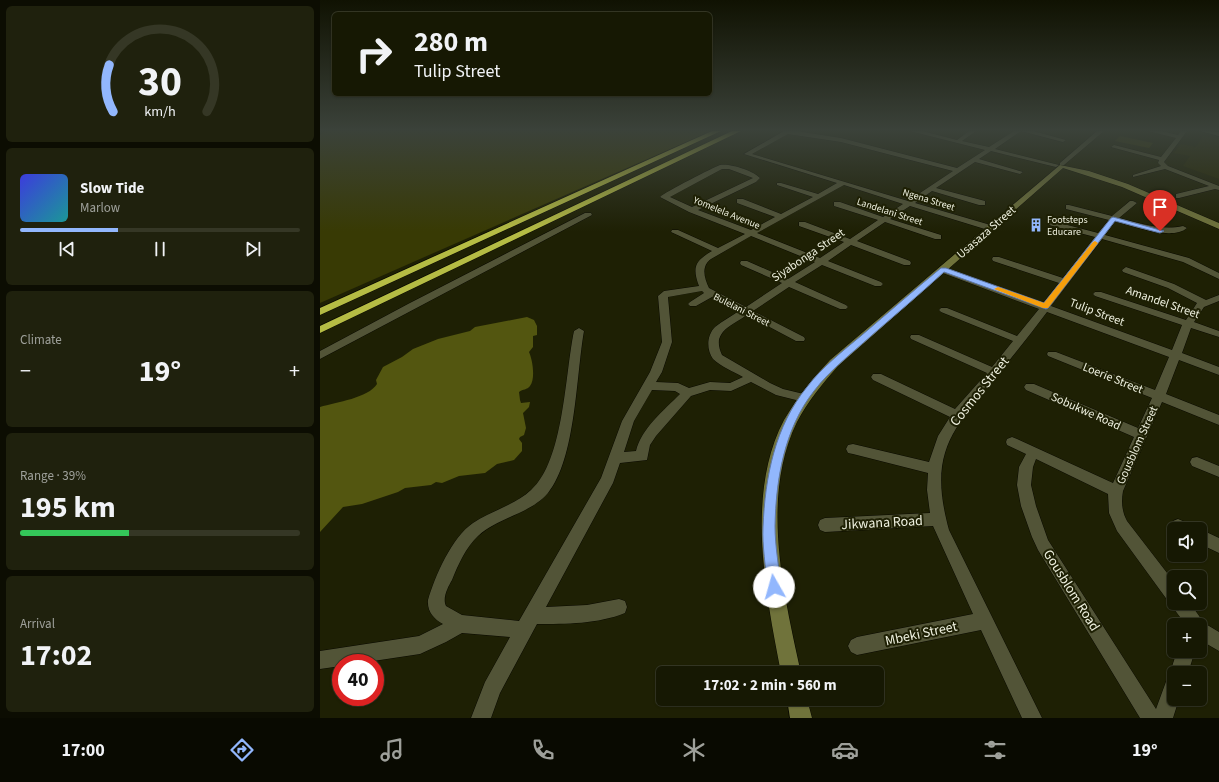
<!DOCTYPE html>
<meta charset="utf-8">
<style>
body{margin:0;font-family:"Source Sans 3",sans-serif;background:#1f210d;color:#f1f3f6;height:100vh;display:flex;flex-direction:column;font-size:15px;white-space:nowrap}
*{box-sizing:border-box;margin:0}
p{font-size:13px;color:#9ea09a}
.icon{flex:none;width:22px;height:22px;fill:none;stroke:currentColor;stroke-width:2;stroke-linecap:round;stroke-linejoin:round}
.map{position:relative;flex:1;overflow:hidden}
.details{display:flex;flex-direction:column;gap:6px;padding:6px;background:#0c0d02;width:320px}
.details>*{flex:none}
.hud{position:absolute;left:12px;top:12px;width:380px;height:84px;border-radius:6px;box-shadow:0 1px 3px #0004,0 0 0 1px #353725;background:#161803;color:#f1f3f6;overflow:hidden}
.tools{position:absolute;left:847px;top:522px;display:grid;gap:8px}
.tools a{display:grid;place-items:center;width:40px;height:40px;border-radius:6px;background:#161803;box-shadow:0 1px 3px #0004,0 0 0 1px #353725;font-size:20px}
.speed{position:absolute;left:12px;top:654px;display:flex;gap:8px;font-size:20px;font-weight:700;text-align:center}
.speed>*{display:grid;place-content:center;width:52px;height:52px;border-radius:50%;background:#161803;box-shadow:0 1px 3px #0004,0 0 0 1px #353725;line-height:1}
.speed .limit{border:6px solid #d22;background:#fff;color:#111}
.pin{position:absolute;display:grid;place-items:center;width:34px;height:34px;color:#fff;margin:-41px -17px;border-radius:50% 50% 50% 0;rotate:-45deg;box-shadow:0 0 4px #0007}
.pin .icon{rotate:45deg}
.me{position:absolute;width:44px;margin:-22px;rotate:353deg;stroke-linejoin:round;filter:drop-shadow(0 0 3px #0008)}
.turn{display:flex;align-items:center;gap:14px;height:84px;padding:0 16px;font-size:18px}
.turn .icon{width:52px;height:52px;stroke-width:2.5}
.turn b{display:block;font-size:28px;line-height:34px}
.big{font-size:30px;font-weight:700;line-height:1.1}
.details .widget{flex:1;display:flex;flex-direction:column;justify-content:center;gap:6px;min-width:0;padding:0 14px;border-radius:6px;background:#1f210d}
.details .dial{align-items:center;gap:0}
.dial svg{height:104px;overflow:visible;fill:none;stroke:#353725;stroke-width:7;stroke-linecap:round;text-anchor:middle}
.dial text{fill:#f1f3f6;stroke:none}
.song{display:flex;align-items:center;gap:12px}
.cover{width:48px;height:48px;border-radius:6px;background:linear-gradient(135deg,hsl(240 70% 55%),hsl(180 70% 35%))}
.played{height:4px;border-radius:2px;background:linear-gradient(90deg,#92b7fd 35%,#353725 35%)}
.keys{display:flex;justify-content:space-around;direction:ltr}
.heat{display:flex;justify-content:space-between;align-items:center;font-size:22px;direction:ltr}
.charge{height:6px;border-radius:3px;background:linear-gradient(90deg,#34c759 39%,#353725 0)}
.trip{position:absolute;left:336px;top:666px;width:228px;height:40px;border-radius:6px;background:#161803;box-shadow:0 1px 3px #0004,0 0 0 1px #353725;font-weight:700;line-height:40px;text-align:center}
.tab-bar{display:flex;height:64px;justify-content:space-around;align-items:center;background:#090a01;color:#9ea09a}
.tab-bar .icon{width:28px;height:28px}
.tab-bar .on{color:#92b7fd}
.tab-bar b{font-size:18px;color:#f1f3f6}
main{display:flex;flex:1;min-height:0}
.map>svg:first-child{display:block}
.built{fill:#262702}
.green{fill:#383a04}
.water{fill:#535610}
.lines{fill:none;stroke-linecap:round;stroke-linejoin:round}
.street-casing{stroke:#090900;stroke-width:1}
.secondary-casing{stroke:#090900;stroke-width:1}
.highway-casing{stroke:#090900;stroke-width:1}
.street{fill:#525437;fill-rule:evenodd}
.secondary{fill:#70733b;fill-rule:evenodd}
.highway{fill:#b5bc44;fill-rule:evenodd}
.route{fill:#92b7fd;stroke:#5f77a4}
.slow{fill:#f59e0b}
.labels{text-anchor:middle;stroke-width:4;stroke-linejoin:round;paint-order:stroke}
.far-street-label{font-size:10px;fill:#eef0df;stroke:#1e2004}
.far-poi-label{font-size:10px;fill:#eef0df;stroke:#1e2004;text-anchor:start}
.street-label{font-size:12px;fill:#eef0df;stroke:#1e2004}
.near-street-label{font-size:14px;fill:#eef0df;stroke:#1e2004}
</style>
<main>
<section class="details">
<div class="widget dial"><svg viewBox="0 0 100 80">
<path d="M14 69A42 42 0 1 1 86 69"/>
<path d="M14 69A42 42 0 0 1 11 33" stroke="#92b7fd"/>
<text x="50" y="56" font-size="32" font-weight="700">30</text>
<text x="50" y="72" font-size="11">km/h</text>
</svg></div>
<div class="widget">
<div class="song"><i class="cover"></i><div><b>Slow Tide</b><p>Marlow</p></div></div>
<div class="played"></div>
<div class="keys"><svg class="icon" aria-label="previous" viewBox="0 0 24 24"><path d="M18 5L8 12l10 7zM5 5v14"/></svg><svg class="icon" aria-label="pause" viewBox="0 0 24 24"><path d="M8 5v14M16 5v14"/></svg><svg class="icon" aria-label="next" viewBox="0 0 24 24"><path d="M6 5l10 7-10 7zM19 5v14"/></svg></div>
</div>
<div class="widget"><p>Climate</p>
<div class="heat"><a>−</a><b class="big">19°</b><a>+</a></div>
</div>
<div class="widget"><p>Range · 39%</p><b class="big">195 km</b><div class="charge"></div></div>
<div class="widget"><p>Arrival</p><b class="big">17:02</b></div>
</section>
<div class="map">
<svg width="899" height="718" viewBox="0 0 899 718">
<rect width="100%" height="100%" fill="#1e2004"/>
<!-- built -->
<path class="built" d="M883,136L899,139V179L863,166L870,156L854,153L861,144L876,147Z"/>
<!-- green -->
<path class="green" d="M6,131H391L0,303V135Z
M800,136L833,143L829,148L795,141Z"/>
<!-- water -->
<path class="water" d="M207,317L214,320L217,326V335L213,336V347L209,352C212,358 216,378 210,386C207,390 203,389 199,392L200,400L201,403L210,402L209,407L203,413L206,428L204,435L200,437L199,439L202,443V451L194,460L177,464L165,473L139,476L122,483L116,482L111,485L85,488L78,492L42,504L23,507L0,532V407C17,402 48,398 57,384L56,380L63,367L82,357L93,349L118,339L150,331L155,327Z"/>
<g class="lines">
<!-- street casing -->
<g class="street-casing">
<path id="street" d="M464,131H476L521,138L637,168L665,150L590,131H602L637,140L649,131H656L642,141L669,147L694,131H701L675,149L739,165L736,167L671,151L659,159L703,172L700,174L655,162L616,188L665,201V205H659L612,191L595,203L674,226V230H668L590,206L570,219L621,235V239H615L565,222L537,241L590,261L591,263L590,265H584L531,245L508,261L561,282L563,284L561,286H555L502,265L475,282L526,305L528,307L526,309H520L469,287L433,311L484,337L485,339L484,341H476L427,315C411,326 391,332 402,355L450,383L463,389L488,395L490,398L488,401L484,402L456,395L431,382L411,391L390,390L371,396L336,436L330,445L327,460L300,463L293,483L226,607L267,605L299,599L305,601L307,607L305,613C278,624 246,624 217,624L180,693L171,718H151L165,682L190,637L142,633L126,642L100,654L40,663H21V666L0,669V651L99,636L123,624C114,619 107,612 108,600C115,576 132,537 153,523C171,511 195,505 211,490C244,461 245,373 254,331L259,328L264,331C256,376 256,458 228,493C210,514 179,517 158,536C146,547 138,565 132,580C128,587 122,598 126,606L142,615L199,621L281,478L302,421L330,372L342,342L338,296L344,291L379,286C372,267 375,261 392,251L351,232L352,230H358L398,248L425,234L369,212L340,197C345,192 394,167 400,165C410,163 434,171 440,178L436,182L378,210L431,230L455,217L417,203V199H423L461,214L493,197L457,185V183H461L498,194L517,183L424,154ZM468,134L521,142L633,171L588,201L432,154ZM402,169H409L433,178L372,207L350,197ZM524,185L583,204L563,217L520,202H514V206L558,220L530,239L485,222H479V226L524,242L500,258L437,233ZM431,236L495,262L468,279L427,261H421L420,263L421,265L462,283L426,307L389,288C384,278 381,266 391,259ZM382,291L384,293L370,302L368,304L370,306H376L392,297L419,311C412,316 402,321 395,327C387,335 386,349 393,359C400,366 414,372 423,377L410,383L390,382L369,388L358,383L336,382L342,372L352,342L348,297ZM332,390L355,391L360,394C344,410 321,429 316,451L304,452L314,421Z
M701,131H713L746,140L743,142Z
M777,131H784L744,165H740V163Z
M828,131H841L858,135L861,131H867L844,162L848,166L899,186V190L895,189L859,198H856V194L889,186L845,169L813,177V175L841,166L838,163L839,160L791,147L794,145L841,157L856,138Z
M880,131L899,132V136Z
M810,201H813L817,203L799,218C820,223 841,231 863,226L867,228C852,241 813,226 795,221L785,235L869,258L899,273V279L863,262L782,239L731,306L852,350L862,325L775,296L773,294L775,292H781L866,320L877,303L848,288L803,272L802,270L806,267L854,284L886,300L899,295V301L884,307L874,322L899,331V337L871,328L862,353L899,367V375L859,360L846,394L899,415V425L842,402L803,491C801,502 802,512 807,521L854,582V603H870L884,623L899,632V651L880,640V625H866L854,609L852,602L848,601L797,531L789,513L788,494L716,459L713,467L711,485L716,506L728,540L836,709L847,679L852,678L850,673L857,651H875L868,673H854V699H859L853,718H820L718,550L712,537L701,506L697,485L699,467L706,454L687,445L686,442L687,439L692,437L697,439L793,483L814,437L706,390L704,387L706,384H714L818,428L832,398L728,356L727,354L728,352H736L835,390L849,357L727,312C711,333 695,354 678,374C631,431 608,453 629,530L722,718H702L661,630L537,655L531,652L528,646L531,640L537,637L653,614L613,526L505,532L500,530L498,525L500,520L505,518L610,513L607,490L608,473L533,454L528,453L526,449L528,445L533,444L609,462L618,436L630,417L553,380L551,377L553,374H561L635,409L667,373L591,339L590,337L591,335H599L672,367L693,341L621,312L619,310L621,308H627L697,336L719,309L620,272L619,270L620,268H626L723,303L739,283L673,261L672,259L673,257H679L743,278L775,237L729,225V221H732L778,233L789,220L746,209V205H749L792,216Z
M265,213H271L272,215L0,359V351L88,304Z
M877,457L899,466V477L872,466L870,462L872,458Z
M858,519L870,524L873,529H854V531H853L851,526L853,521Z
M880,529L899,538V553L880,544Z"/>
</g>
<!-- secondary casing -->
<g class="secondary-casing">
<path id="secondary" d="M740,165L769,171L808,184L899,223V229L802,187L743,168L518,366C503,383 488,401 477,422C440,498 464,595 481,673H461C446,595 425,494 464,420C477,398 492,379 510,360Z
M467,699H487L492,718H470Z"/>
</g>
<!-- highway casing -->
<g class="highway-casing">
<path id="highway" d="M392,131H401L0,315V308Z
M412,131H421L0,333V326Z"/>
</g>
<!-- street -->
<use href="#street" class="street"/>
<!-- secondary -->
<use href="#secondary" class="secondary"/>
<!-- highway -->
<use href="#highway" class="highway"/>
</g>
<!-- sky -->
<linearGradient id="sky" x2="0" y2="1"><stop stop-color="#101202"/><stop offset="0.56" stop-color="#3b423a"/><stop offset="1" stop-color="#3b423a" stop-opacity="0"/></linearGradient>
<rect width="899" height="232" fill="url(#sky)"/>
<!-- route -->
<path class="route" d="M793,217L844,231L840,233L795,221L728,308L726,309L624,272C600,294 575,315 551,336C531,354 510,370 494,391C464,429 456,480 455,526C455,546 459,567 461,587L459,592L454,594L449,592L447,587C446,567 442,546 443,527C445,477 455,426 487,387C502,367 523,351 542,335C568,313 594,290 621,268H626L724,303L791,218Z"/>
<!-- slow -->
<path class="slow" d="M775,241L778,243L728,308H723L674,289L678,287L681,288L724,303L773,242Z"/>
<!-- icons -->
<defs>
<g id="building-bare" transform="scale(1.08)"><path d="M-4-6H4V6H1V3H-1V6H-4ZM-2.5-4.3h1.7v1.8h-1.7ZM.8-4.3h1.7v1.8H.8ZM-2.5-1h1.7V.8h-1.7ZM.8-1h1.7V.8H.8Z" fill="#92b7fd" stroke="#1e2004" stroke-width="2.5" paint-order="stroke"/></g>
</defs>
<g fill-rule="evenodd">
<use href="#building-bare" x="716" y="225"/>
</g>
<g class="labels">
<!-- far-street labels -->
<g class="far-street-label">
<text transform="translate(609 199) rotate(17)" y="4">Ngena Street</text>
<text transform="translate(570 211) rotate(18)" y="4">Landelani Street</text>
<text transform="translate(407 212) rotate(22)" y="4">Yomelela Avenue</text>
<text transform="translate(422 309) rotate(27)" y="4">Bulelani Street</text>
</g>
<!-- far-poi labels -->
<g class="far-poi-label">
<text x="727" y="223">Footsteps<tspan x="727" dy="12">Educare</tspan></text>
</g>
<!-- street labels -->
<g class="street-label">
<text transform="translate(666 232) rotate(-41)" y="4">Usasaza Street</text>
<text transform="translate(488 255) rotate(-34)" y="4">Siyabonga Street</text>
<text transform="translate(843 302) rotate(19)" y="4">Amandel Street</text>
<text transform="translate(777 312) rotate(21)" y="4">Tulip Street</text>
<text transform="translate(793 378) rotate(22)" y="4">Loerie Street</text>
<text transform="translate(766 411) rotate(24)" y="4">Sobukwe Road</text>
<text transform="translate(817 445) rotate(-66)" y="4">Gousblom Street</text>
</g>
<!-- near-street labels -->
<g class="near-street-label">
<text transform="translate(659 391) rotate(-51)" y="5">Cosmos Street</text>
<text transform="translate(562 522) rotate(-3)" y="5">Jikwana Road</text>
<text transform="translate(752 590) rotate(58)" y="5">Gousblom Road</text>
<text transform="translate(601 633) rotate(-12)" y="5">Mbeki Street</text>
</g>
</g>
</svg>
<div class="tools">
<a><svg class="icon" aria-label="sound" viewBox="0 0 24 24"><path d="M4 9h4l5-4v14l-5-4H4zM17 9q2 3 0 6"/></svg></a>
<a><svg class="icon" aria-label="search" viewBox="0 0 24 24"><circle cx="10" cy="10" r="6"/><path d="M15 15l6 6"/></svg></a>
<a>+</a>
<a>−</a>
</div>
<div class="speed"><div class="limit">40</div></div>
<div class="pin" style="left:840px;top:231px;background:#d93025"><svg class="icon" aria-label="arrive" viewBox="0 0 24 24"><path d="M6 21V4h12l-3 4 3 4H6"/></svg></div>
<svg class="me" style="left:454px;top:587px" viewBox="-20 -20 40 40"><circle r="19" fill="#fff"/><path d="M0-13L10 11 0 6-10 11z" fill="#92b7fd"/></svg>
<div class="trip">17:02 · 2 min · 560 m</div>
<div class="hud">
<div class="turn"><svg class="icon" aria-label="right" viewBox="0 0 24 24"><path d="M7 20v-9h11M14 6l5 5-5 5"/></svg><div><b>280 m</b>Tulip Street</div></div>
</div>
</div>
</main>
<nav class="tab-bar">
<b>17:00</b>
<svg class="icon on" aria-label="directions" viewBox="0 0 24 24"><path d="M12 3l9 9-9 9-9-9zM9 14v-3h6M13 9l2 2-2 2"/></svg>
<svg class="icon" aria-label="music" viewBox="0 0 24 24"><path d="M9 18V5l10-2v13"/><circle cx="6" cy="18" r="3"/><circle cx="16" cy="16" r="3"/></svg>
<svg class="icon" aria-label="phone" viewBox="0 0 24 24"><path d="M5 4h4l2 5-3 2q2 4 5 5l2-3 5 2v4C11 20 4 13 5 4z"/></svg>
<svg class="icon" aria-label="climate" viewBox="0 0 24 24"><path d="M12 3v18M4 7l16 10M4 17L20 7"/></svg>
<svg class="icon" aria-label="car" viewBox="0 0 24 24"><path d="M5 17H2v-5l4-1 3-4h7l3 4 3 1v5h-3M9 17h6M6 11h13"/><circle cx="7" cy="17" r="2"/><circle cx="17" cy="17" r="2"/></svg>
<svg class="icon" aria-label="filters" viewBox="0 0 24 24"><path d="M4 7h16M4 17h16"/><circle cx="9" cy="7" r="2"/><circle cx="15" cy="17" r="2"/></svg>
<b>19°</b>
</nav>
